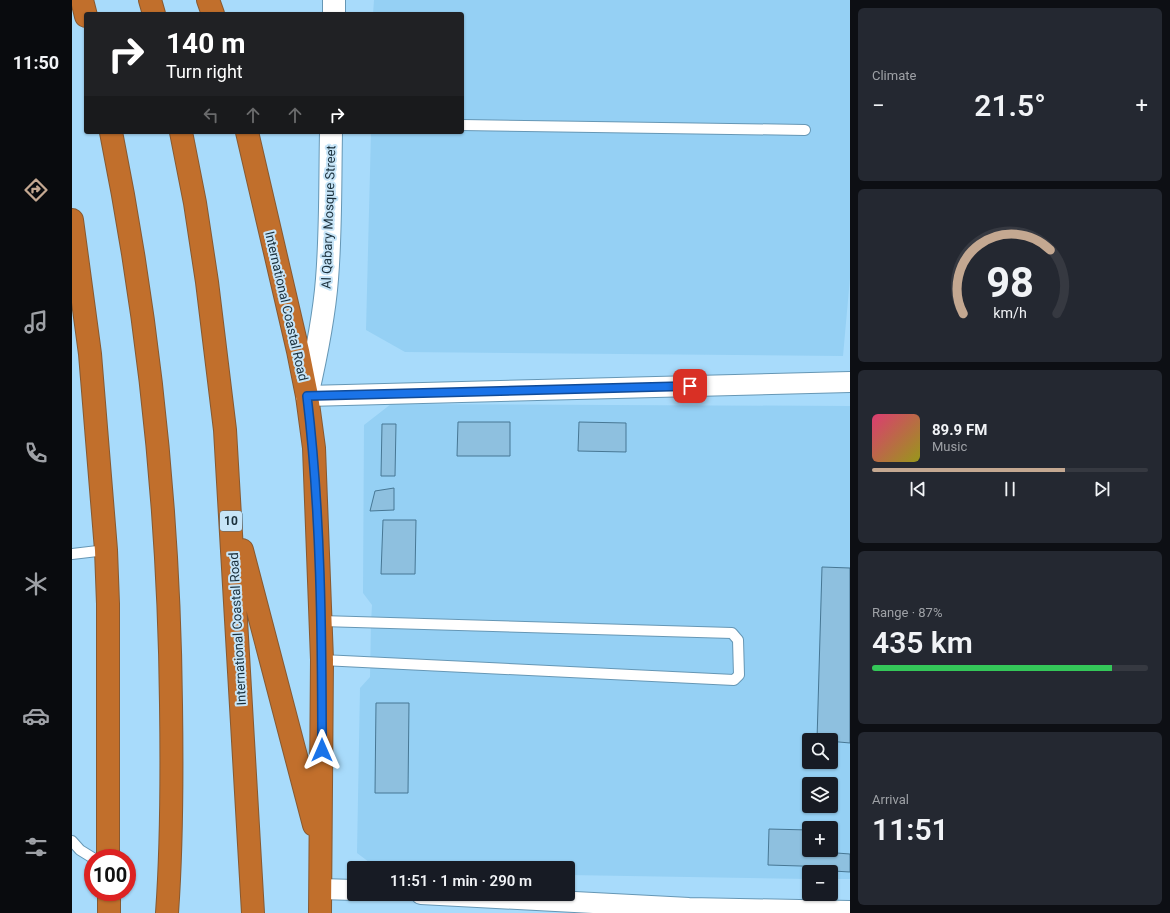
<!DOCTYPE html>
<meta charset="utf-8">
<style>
body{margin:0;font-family:Roboto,sans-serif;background:#242831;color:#f1f3f6;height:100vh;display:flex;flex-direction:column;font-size:15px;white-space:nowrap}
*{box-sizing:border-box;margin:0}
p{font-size:13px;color:#9ea1a6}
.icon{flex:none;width:22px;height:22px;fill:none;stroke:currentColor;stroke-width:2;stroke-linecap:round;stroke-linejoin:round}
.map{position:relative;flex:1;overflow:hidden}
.sheet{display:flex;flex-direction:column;gap:8px;padding:8px;background:#0d0f14;width:320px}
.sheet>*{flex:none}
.top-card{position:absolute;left:12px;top:12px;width:380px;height:122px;border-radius:4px;box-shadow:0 1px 3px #0004;background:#202124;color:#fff;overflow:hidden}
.controls{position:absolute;left:730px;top:733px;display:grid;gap:8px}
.controls a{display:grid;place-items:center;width:36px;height:36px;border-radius:4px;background:#171b24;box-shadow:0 1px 3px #0004;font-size:20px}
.speed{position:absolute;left:12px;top:849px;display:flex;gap:8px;font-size:20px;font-weight:700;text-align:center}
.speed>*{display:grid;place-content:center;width:52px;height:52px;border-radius:50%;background:#171b24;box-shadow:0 1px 3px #0004;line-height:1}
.speed .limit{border:6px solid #d22;background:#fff;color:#111}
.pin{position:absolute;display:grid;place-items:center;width:34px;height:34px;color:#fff;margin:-17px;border-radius:8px;box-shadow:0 2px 6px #0006}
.me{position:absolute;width:44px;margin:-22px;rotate:0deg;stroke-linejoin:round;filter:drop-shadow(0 0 3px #0008)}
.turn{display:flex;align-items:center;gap:14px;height:84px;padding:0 16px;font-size:18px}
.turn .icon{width:52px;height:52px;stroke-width:2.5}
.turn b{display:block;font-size:28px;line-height:34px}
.lanes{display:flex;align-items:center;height:38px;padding:0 16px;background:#0003;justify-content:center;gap:20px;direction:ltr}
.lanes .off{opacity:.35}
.big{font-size:30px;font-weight:600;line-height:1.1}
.sheet .card{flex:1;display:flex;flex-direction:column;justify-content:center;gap:6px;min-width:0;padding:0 14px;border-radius:6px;background:#242831}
.sheet .dial{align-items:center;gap:0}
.dial svg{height:104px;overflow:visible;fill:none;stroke:#363941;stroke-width:7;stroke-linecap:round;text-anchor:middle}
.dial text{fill:#f1f3f6;stroke:none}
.song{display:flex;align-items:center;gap:12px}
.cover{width:48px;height:48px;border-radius:6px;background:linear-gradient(135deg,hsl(340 70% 55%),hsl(60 70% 35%))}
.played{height:4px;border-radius:2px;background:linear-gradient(90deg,#c4a891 70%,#363941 70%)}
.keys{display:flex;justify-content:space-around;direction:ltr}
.heat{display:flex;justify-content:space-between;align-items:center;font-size:22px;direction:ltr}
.charge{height:6px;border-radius:3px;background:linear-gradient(90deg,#34c759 87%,#363941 0)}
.trip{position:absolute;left:275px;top:861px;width:228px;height:40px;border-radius:4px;background:#171b24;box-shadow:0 1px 3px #0004;font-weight:600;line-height:40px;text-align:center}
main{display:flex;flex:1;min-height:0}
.dock{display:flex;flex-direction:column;width:72px;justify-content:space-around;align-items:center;background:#090b0e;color:#9ea1a6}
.dock .icon{width:28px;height:28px}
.dock .on{color:#c4a891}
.dock b{font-size:18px;color:#f1f3f6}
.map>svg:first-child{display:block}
.built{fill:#95d0f4;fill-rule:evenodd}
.building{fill:#8ec0df;stroke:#477794}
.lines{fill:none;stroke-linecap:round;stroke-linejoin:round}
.lane-casing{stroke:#6697b5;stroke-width:12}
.street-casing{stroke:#6697b5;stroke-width:22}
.secondary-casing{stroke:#6697b5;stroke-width:24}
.highway-casing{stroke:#875931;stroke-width:24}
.lane{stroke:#fff;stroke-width:10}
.street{stroke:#fff;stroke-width:20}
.secondary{stroke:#fff;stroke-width:22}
.highway{stroke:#c16f2c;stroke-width:22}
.route-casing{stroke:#114b97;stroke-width:10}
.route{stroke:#1a73e8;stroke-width:7}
.labels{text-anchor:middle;stroke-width:4;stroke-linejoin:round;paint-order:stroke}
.shield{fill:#c7e5f8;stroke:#4e6674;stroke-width:1}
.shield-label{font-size:12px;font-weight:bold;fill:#1a2f3b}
.street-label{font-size:13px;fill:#1a2f3b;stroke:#c7e5f8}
</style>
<main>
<nav class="dock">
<b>11:50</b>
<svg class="icon on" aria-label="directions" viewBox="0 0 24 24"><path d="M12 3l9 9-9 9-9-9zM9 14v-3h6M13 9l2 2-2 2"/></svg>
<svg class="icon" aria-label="music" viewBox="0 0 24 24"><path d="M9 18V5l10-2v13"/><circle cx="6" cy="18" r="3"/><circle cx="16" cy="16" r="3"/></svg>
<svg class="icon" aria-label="phone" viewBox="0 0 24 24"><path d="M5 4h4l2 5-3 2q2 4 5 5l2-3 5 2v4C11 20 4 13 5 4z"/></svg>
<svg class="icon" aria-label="climate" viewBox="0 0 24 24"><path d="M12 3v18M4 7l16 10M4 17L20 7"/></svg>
<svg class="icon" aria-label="car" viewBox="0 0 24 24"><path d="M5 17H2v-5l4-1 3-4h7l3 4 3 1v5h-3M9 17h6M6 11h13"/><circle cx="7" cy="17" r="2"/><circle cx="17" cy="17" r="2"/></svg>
<svg class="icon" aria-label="filters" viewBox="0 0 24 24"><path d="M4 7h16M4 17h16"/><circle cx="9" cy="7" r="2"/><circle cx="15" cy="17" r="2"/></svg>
</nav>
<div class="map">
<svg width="778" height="913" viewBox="0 0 778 913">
<rect width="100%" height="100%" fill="#a8dbfb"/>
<!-- built -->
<path class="built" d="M302,0H778V278L771,356L333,352L294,330L299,132H390V14H301Z
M319,404L778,406V879H759V872H737V879L496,875V868H305L285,853L288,688L298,677L299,622L300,605L291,593L292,425ZM737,740H759V762H737ZM737,784H759V806H737ZM737,828H759V850H737Z"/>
<!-- building -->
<path class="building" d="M386,422H438V456H385Z
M507,422L554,423V452L506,451Z
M310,424H324L323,476H309Z
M322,488V510L298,511L303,491Z
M311,520H344L343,574H309Z
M750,567L778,568V743L745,740Z
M304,703H337L336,793H303Z
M697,829L737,830V850H751V852L778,854V872L761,871V867L696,865Z"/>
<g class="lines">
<!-- lane casing -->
<g class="lane-casing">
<path id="lane" d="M390,125L733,130
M0,554L34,550
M249,621L660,633L666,640L667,675L662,680L250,660
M0,841L8,850L21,858"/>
</g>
<!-- street casing -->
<g class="street-casing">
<path id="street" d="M235,396L778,382
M249,889L282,890
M349,894L617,908L778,911"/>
</g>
<!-- secondary casing -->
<g class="secondary-casing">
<path id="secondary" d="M262,14V0
M235,396C244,357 252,318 255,279C259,230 258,181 259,132"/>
</g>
<!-- highway casing -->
<g class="highway-casing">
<path id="highway" d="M10,0L14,16
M78,0L82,14
M136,0L141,14
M39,132C77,320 97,512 99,704C100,774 100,844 95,913
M109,132L123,203L135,282L153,430L181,913
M175,132L226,351L235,396L242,448L250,660L248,913
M0,220L18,354L34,550L36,604V858
M170,550L242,825
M37,892V913"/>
</g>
<!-- lane -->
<use href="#lane" class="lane"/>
<!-- street -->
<use href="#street" class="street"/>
<!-- secondary -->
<use href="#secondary" class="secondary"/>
<!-- highway -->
<use href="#highway" class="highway"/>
</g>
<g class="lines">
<!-- route casing -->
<g class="route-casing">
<path id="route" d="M250,750C250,632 249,513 235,396L618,386"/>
</g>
<!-- route -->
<use href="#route" class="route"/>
</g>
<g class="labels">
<!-- shield labels -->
<rect class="shield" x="148" y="511" width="22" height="20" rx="3"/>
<g class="shield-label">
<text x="159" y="525">10</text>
</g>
<!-- street labels -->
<g class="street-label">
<text transform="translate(256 217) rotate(-88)" y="5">Al Qabary Mosque Street</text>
<text transform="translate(215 306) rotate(77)" y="5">International Coastal Road</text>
<text transform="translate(165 629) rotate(-93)" y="5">International Coastal Road</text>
</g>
</g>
</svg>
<div class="controls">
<a><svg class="icon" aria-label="search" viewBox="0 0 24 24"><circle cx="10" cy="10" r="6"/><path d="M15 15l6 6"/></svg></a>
<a><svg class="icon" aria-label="layers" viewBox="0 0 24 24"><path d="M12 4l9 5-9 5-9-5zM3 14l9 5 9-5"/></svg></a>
<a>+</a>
<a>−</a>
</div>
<div class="speed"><div class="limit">100</div></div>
<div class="pin" style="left:618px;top:386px;background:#d93025"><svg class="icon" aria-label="arrive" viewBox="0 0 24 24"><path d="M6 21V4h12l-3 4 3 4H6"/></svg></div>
<svg class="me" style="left:250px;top:750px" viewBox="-20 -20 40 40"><path d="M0-17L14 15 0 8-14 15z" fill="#1a73e8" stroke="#fff" stroke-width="4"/></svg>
<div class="trip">11:51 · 1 min · 290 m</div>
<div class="top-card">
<div class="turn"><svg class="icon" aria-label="right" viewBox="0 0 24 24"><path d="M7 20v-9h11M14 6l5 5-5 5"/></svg><div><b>140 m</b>Turn right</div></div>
<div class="lanes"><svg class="icon off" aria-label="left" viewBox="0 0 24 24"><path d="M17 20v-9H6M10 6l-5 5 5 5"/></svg><svg class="icon off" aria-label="ahead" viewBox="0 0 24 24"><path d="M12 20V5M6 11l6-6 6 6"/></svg><svg class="icon off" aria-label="ahead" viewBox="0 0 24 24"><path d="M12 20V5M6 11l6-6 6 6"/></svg><svg class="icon" aria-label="right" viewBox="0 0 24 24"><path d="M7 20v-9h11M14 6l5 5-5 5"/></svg></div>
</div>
</div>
<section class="sheet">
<div class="card"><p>Climate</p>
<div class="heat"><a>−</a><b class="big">21.5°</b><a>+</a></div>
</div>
<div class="card dial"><svg viewBox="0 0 100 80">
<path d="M14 69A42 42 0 1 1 86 69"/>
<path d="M14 69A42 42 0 0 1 81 20" stroke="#c4a891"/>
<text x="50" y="56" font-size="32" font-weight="700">98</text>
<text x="50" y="72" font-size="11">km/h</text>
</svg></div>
<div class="card">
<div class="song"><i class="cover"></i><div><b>89.9 FM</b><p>Music</p></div></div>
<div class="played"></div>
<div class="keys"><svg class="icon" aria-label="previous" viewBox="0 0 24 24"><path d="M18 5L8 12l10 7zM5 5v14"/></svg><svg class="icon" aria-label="pause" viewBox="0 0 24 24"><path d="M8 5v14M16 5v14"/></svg><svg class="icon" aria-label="next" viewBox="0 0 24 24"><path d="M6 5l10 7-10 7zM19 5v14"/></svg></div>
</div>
<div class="card"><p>Range · 87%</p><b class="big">435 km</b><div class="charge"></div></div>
<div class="card"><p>Arrival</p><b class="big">11:51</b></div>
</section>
</main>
